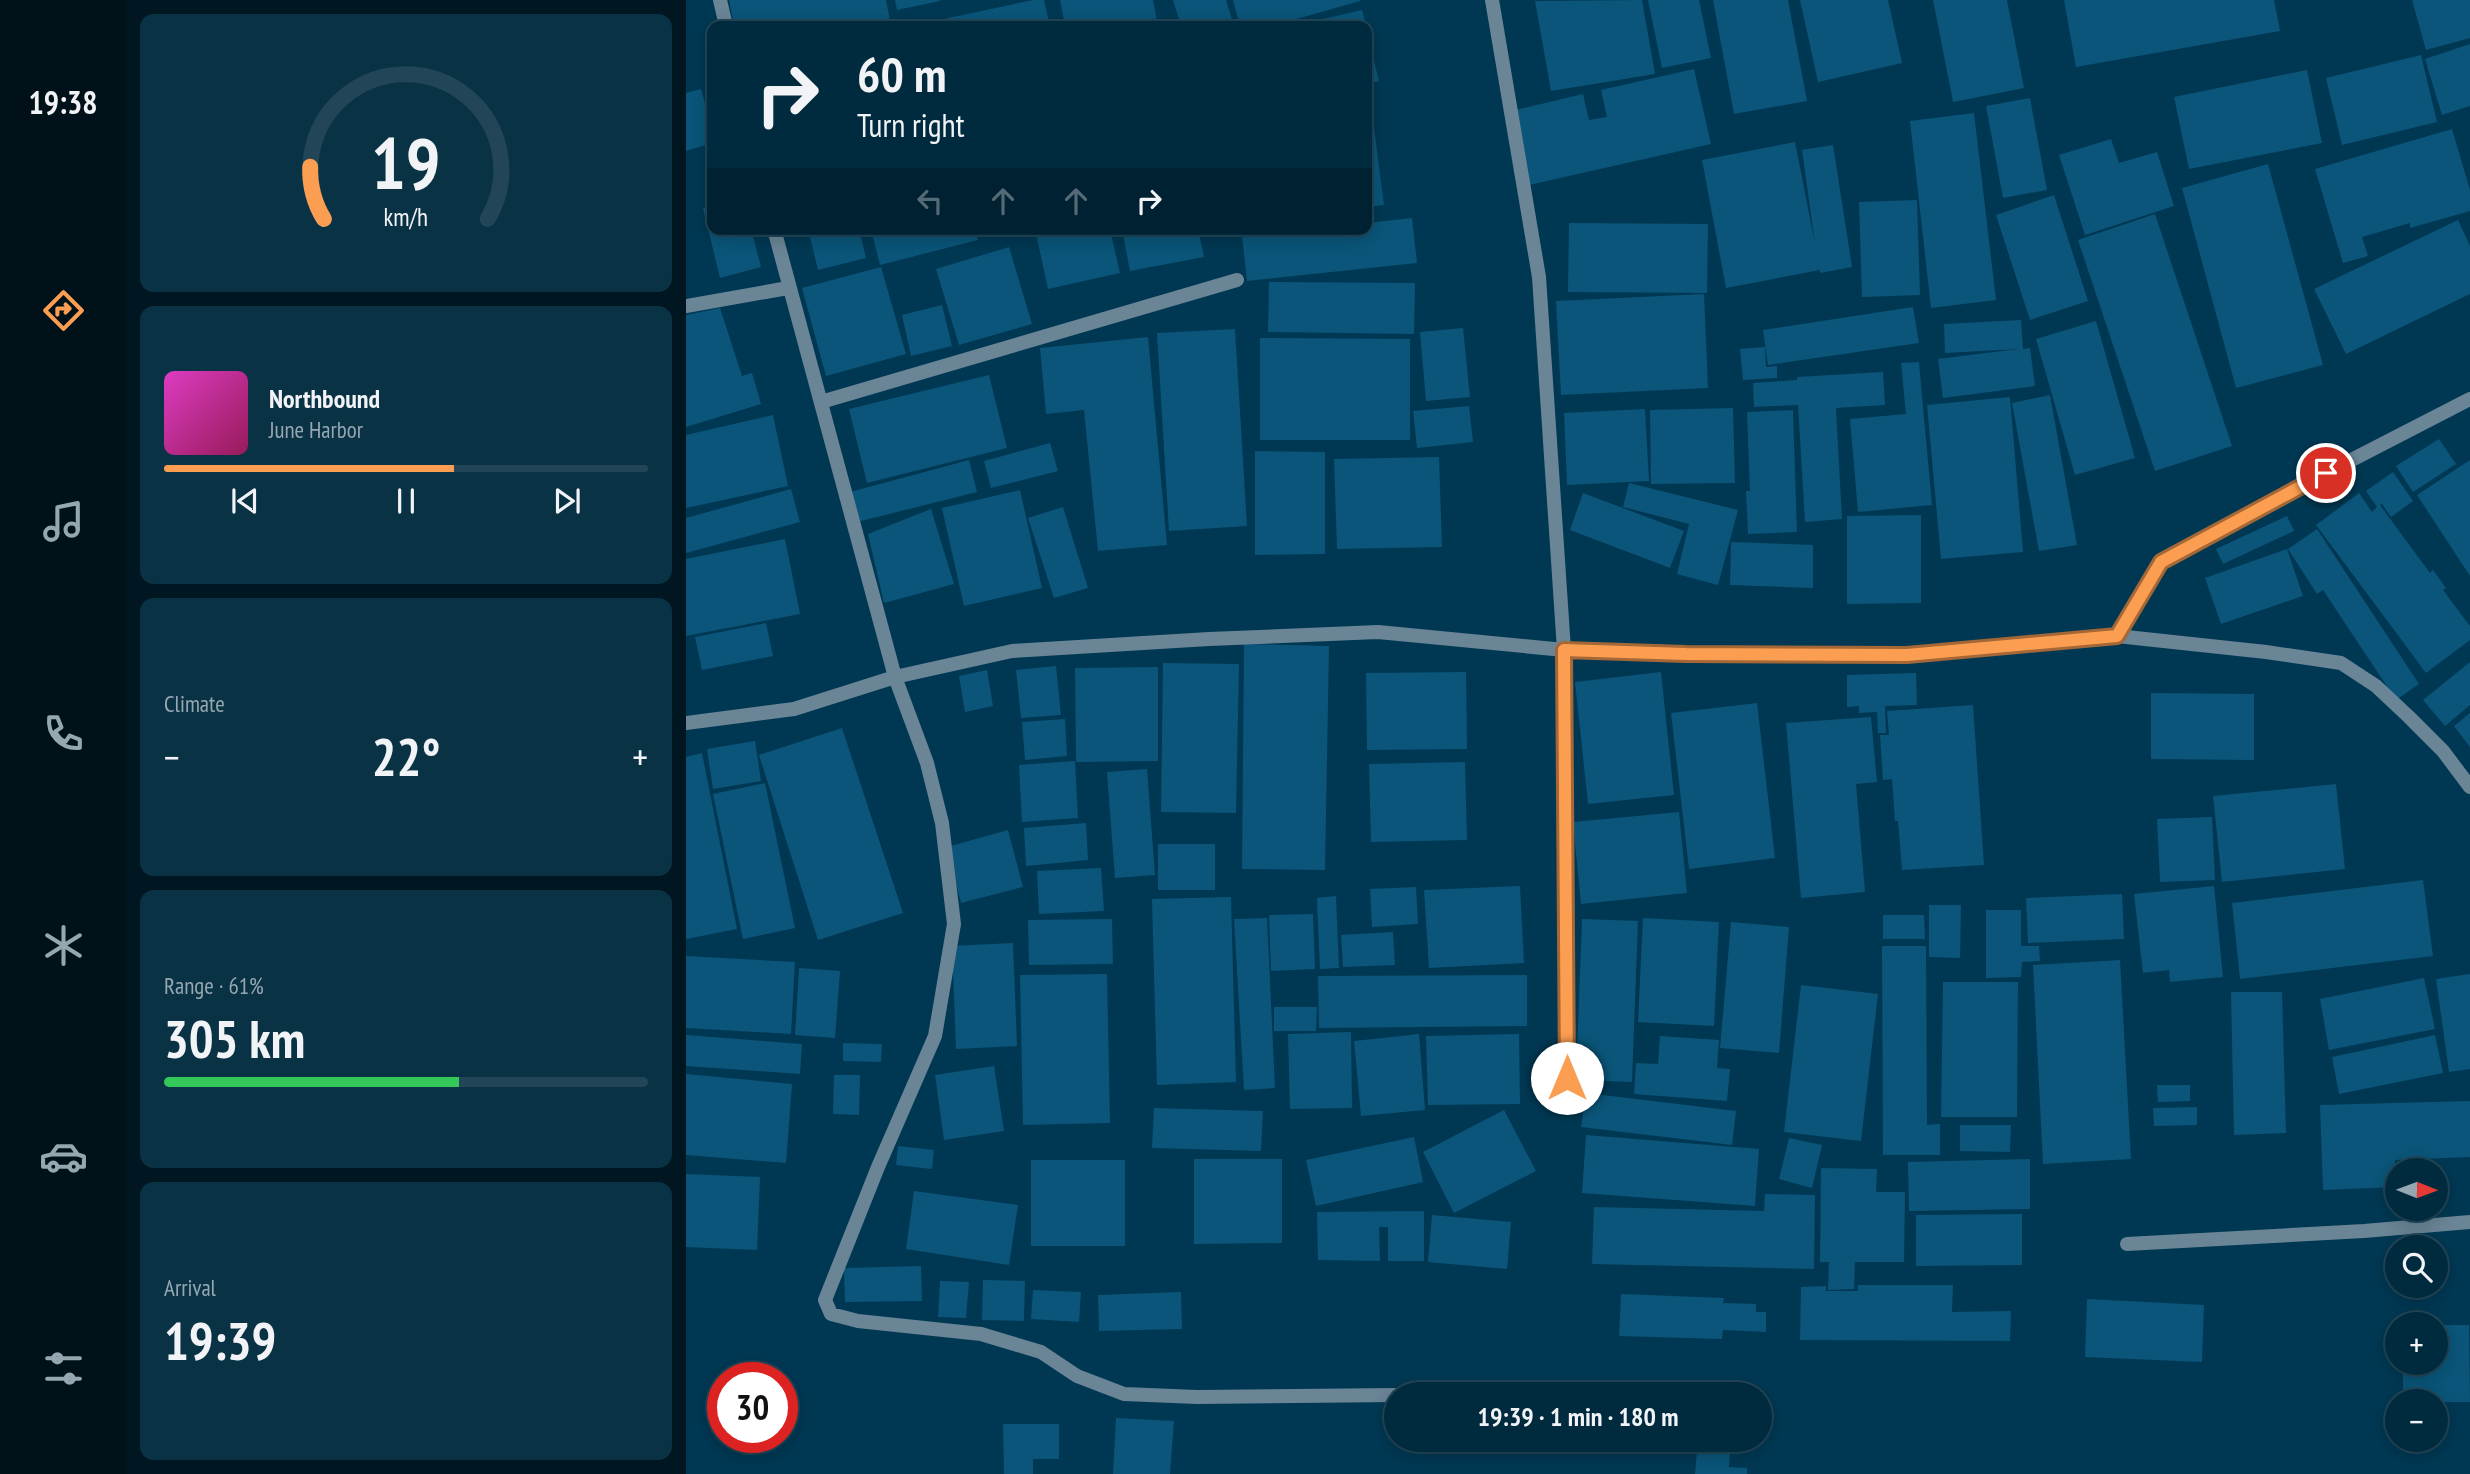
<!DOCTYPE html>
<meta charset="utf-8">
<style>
body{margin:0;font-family:"PT Sans Narrow",sans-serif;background:#0a3245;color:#f1f3f6;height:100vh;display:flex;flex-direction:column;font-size:26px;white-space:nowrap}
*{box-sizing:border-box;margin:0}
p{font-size:23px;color:#95a7b0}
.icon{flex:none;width:38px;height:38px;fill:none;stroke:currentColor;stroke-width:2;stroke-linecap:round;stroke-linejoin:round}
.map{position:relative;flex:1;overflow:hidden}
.drawer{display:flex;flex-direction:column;gap:14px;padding:14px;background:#001722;width:560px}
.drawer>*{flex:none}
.guide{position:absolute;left:21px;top:21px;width:665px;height:214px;border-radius:14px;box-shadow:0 4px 18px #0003,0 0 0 2px #224658;background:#002a3e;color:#f1f3f6;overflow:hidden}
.needle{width:46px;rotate:91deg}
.tools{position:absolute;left:1699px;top:1158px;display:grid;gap:14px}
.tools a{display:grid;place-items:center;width:63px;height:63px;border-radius:50%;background:#002a3e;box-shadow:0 4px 18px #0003,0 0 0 2px #224658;font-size:35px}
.speed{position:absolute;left:21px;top:1362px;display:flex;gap:14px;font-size:35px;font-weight:700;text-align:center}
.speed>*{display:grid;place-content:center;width:91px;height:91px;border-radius:50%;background:#002a3e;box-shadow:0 4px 18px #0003,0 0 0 2px #224658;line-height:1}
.speed .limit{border:10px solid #d22;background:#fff;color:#111}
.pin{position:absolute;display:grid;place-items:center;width:60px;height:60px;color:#fff;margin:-30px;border:4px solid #fff;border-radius:50%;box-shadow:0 2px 7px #0007}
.me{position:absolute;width:77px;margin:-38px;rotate:0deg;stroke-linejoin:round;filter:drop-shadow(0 0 5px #0008)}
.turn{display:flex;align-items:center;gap:24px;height:147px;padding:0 35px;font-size:32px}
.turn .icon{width:91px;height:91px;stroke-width:2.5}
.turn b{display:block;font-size:49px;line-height:60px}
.lanes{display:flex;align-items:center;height:66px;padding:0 35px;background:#0003;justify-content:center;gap:35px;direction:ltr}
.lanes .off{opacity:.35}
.big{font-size:52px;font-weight:700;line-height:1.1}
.drawer .tile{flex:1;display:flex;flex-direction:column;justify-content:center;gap:10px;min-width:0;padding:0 24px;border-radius:14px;background:#0a3245}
.drawer .dial{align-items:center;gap:0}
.dial svg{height:182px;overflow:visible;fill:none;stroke:#224658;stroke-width:7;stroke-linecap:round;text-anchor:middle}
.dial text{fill:#f1f3f6;stroke:none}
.song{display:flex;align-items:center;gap:21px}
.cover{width:84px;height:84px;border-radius:10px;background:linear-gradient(135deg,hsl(310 70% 55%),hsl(330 70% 35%))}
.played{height:7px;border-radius:4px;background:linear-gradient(90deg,#fc9e52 60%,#224658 60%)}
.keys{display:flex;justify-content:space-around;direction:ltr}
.heat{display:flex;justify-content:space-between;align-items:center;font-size:38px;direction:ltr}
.charge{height:10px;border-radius:5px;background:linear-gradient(90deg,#34c759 61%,#224658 0)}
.trip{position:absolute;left:698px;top:1382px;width:388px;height:70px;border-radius:35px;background:#002a3e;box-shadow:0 4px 18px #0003,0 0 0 2px #224658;font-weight:700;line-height:70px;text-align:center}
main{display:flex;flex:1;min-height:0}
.menu{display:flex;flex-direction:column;width:126px;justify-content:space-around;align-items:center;background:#001119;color:#95a7b0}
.menu .icon{width:49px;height:49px}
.menu .current{color:#fc9e52}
.menu b{font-size:32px;color:#f1f3f6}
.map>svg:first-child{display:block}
.building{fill:#0a5579}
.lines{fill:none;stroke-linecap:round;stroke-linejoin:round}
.street{stroke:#6a8596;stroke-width:14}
.route-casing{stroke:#a46735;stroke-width:18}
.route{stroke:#fc9e52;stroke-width:12}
</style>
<main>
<nav class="menu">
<b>19:38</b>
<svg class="icon current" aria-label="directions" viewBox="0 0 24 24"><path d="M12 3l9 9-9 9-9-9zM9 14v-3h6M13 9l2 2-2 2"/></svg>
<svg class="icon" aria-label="music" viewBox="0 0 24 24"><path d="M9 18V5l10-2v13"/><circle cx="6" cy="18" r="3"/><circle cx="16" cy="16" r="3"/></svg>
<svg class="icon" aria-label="phone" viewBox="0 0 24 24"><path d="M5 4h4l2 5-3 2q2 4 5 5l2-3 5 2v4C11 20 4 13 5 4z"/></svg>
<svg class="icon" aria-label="climate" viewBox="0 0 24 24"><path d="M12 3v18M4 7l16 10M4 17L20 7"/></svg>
<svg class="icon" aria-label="car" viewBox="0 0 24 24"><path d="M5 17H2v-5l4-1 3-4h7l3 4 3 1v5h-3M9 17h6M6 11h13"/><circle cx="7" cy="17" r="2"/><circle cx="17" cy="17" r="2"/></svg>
<svg class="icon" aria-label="filters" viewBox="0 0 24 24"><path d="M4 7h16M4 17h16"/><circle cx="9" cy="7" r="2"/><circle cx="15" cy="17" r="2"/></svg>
</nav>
<section class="drawer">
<div class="tile dial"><svg viewBox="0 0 100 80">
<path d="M14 69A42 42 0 1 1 86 69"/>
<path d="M14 69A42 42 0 0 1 8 46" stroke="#fc9e52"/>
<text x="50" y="56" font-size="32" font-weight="700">19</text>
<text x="50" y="72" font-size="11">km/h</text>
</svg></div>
<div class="tile">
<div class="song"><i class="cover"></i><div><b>Northbound</b><p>June Harbor</p></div></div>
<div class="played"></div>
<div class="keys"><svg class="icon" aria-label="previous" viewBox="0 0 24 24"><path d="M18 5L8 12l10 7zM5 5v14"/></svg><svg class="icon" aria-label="pause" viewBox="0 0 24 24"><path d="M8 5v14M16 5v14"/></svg><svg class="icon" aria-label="next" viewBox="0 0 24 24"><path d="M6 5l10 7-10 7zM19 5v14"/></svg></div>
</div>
<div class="tile"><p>Climate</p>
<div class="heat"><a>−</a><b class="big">22°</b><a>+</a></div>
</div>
<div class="tile"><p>Range · 61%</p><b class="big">305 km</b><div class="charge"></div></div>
<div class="tile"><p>Arrival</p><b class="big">19:39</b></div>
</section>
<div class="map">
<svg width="1784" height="1474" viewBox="0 0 1784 1474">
<rect width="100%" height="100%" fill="#003853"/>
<!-- building -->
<path class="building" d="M43,0H200L205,26H48Z
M209,0H254V1L211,10Z
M347,0H358L364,26H254L253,20Z
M374,0H467L472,26H379Z
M487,0H540L548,26H495Z
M547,0H674V1L586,26H554Z
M956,0L969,74L865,91L849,1Z
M962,0H1013L1025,58L976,68Z
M1027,0H1102L1121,101L1048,114Z
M1114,0H1202L1216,63L1132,82Z
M1247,0H1321L1338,88L1267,102Z
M1378,0H1588L1594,31L1390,67Z
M1726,0H1784V38L1740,50Z
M676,10L680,26H612L611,25Z
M681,33L693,81L681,84Z
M1784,44V106L1756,115L1739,59Z
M1735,55L1751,122L1656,145L1640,78Z
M1008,69L1025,144L843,185L825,111L897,94L903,120L921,117L915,90Z
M1621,70L1636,143L1503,169L1488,97Z
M15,89L26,129V143L0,151V93Z
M1344,98L1361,190L1317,198L1300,106Z
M685,104L698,205L681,207V105Z
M1288,113L1310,300L1245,308L1224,121Z
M1766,129L1784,190V211L1724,228V223L1676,237L1682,256L1657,263L1629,169Z
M1425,139L1433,163L1471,152L1488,206L1399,235L1373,155Z
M1109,142L1129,244L1116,150L1147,145L1166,267L1134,273V270L1040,288L1016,160Z
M1582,164L1637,365L1550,388L1496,188Z
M1368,195L1402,301L1344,320L1310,215Z
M1231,200L1234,295L1176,297L1173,202Z
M26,206V229H65L75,267L34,278L17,208Z
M1469,214L1546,446L1469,471L1392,240Z
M726,218L731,263L561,281L556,236L624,229H681V223Z
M1772,220L1784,246V294L1660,354L1628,289Z
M883,223L1022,224L1021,293L882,292Z
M122,229H173L180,258L132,270Z
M185,229H289L292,240L194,265Z
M349,229H424L434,273L362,289Z
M436,229H512L518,257L444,271Z
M323,247L346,324L273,345L250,269Z
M195,267L220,354L140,376L116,288Z
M583,282L729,283L728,334L582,332Z
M1018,294L1022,388L875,395L870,301Z
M256,305L266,346L225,356L216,315Z
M1227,307L1233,343L1082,365L1077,330Z
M34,308L56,376L66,373L75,404L0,427V315Z
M1335,320L1337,349L1344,348L1349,386L1257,398L1252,359L1332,349L1259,353L1258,324Z
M1410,321L1449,458L1389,475L1350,339Z
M777,328L784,397L740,401L734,332Z
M549,329L561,526L483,531L471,333Z
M462,337L481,545L412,551L398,410L360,414L354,348Z
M574,338L724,339V440H574Z
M1079,347L1080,367L1091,366V378L1057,380L1054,349Z
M1233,362L1246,505L1172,512L1164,419L1220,414L1215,363Z
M1197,372L1199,405L1150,408L1156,519L1119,522L1112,405L1068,407L1067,383L1111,380V377Z
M303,375L321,448L181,483L163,409Z
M1364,395L1391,545L1353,551L1326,403Z
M1324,397L1337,552L1255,559L1241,405Z
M783,406L787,442L731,448L727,411Z
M1047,408L1049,483L965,484L964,410Z
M959,409L963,481L881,485L878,413Z
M1107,410L1111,532L1062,534L1060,491H1064L1061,412Z
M87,415L102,486L0,508V435Z
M1753,439L1770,464L1727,492L1710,466Z
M364,443L372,471L305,488L298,461Z
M569,451L639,452V554L569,555Z
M753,457L756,547L651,549L648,459Z
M283,460L291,492L171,522L164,492Z
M1784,460V576L1731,495Z
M1707,472L1727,501L1705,517L1696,504L1694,505L1744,573L1747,570L1760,588L1757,590L1784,626V640L1740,673L1630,525L1673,493L1686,512L1691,507L1680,491Z
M943,483L1052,510L1032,585L991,574L1003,524L937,507Z
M105,489L114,522L0,553V518Z
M334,490L356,588L278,606L256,508Z
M897,493L998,531L984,568L884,530Z
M377,507L402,588L368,598L342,518Z
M245,509L268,584L198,603L182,534Z
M1235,515V603L1161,604V516Z
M1601,516L1608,531L1537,564L1530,549Z
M1631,529L1733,684L1710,700L1637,590L1631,594L1602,549Z
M99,539L114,614L0,636V559Z
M1045,542L1127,545V588L1044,585Z
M1601,549L1617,596L1535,624L1519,578Z
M80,623L87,656L16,670L9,637Z
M558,644L643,646L639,870L556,869Z
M1784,662V705L1759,726L1737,700Z
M477,663L553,664L550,813L475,812Z
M370,666L375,715L335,718L330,670Z
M472,667V761L390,762L389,668Z
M301,670L307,706L279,712L273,676Z
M780,672L781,749L681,750L680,673Z
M975,672L988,795L902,804L889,682Z
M1230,673L1231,705L1199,706L1200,733H1192L1191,712L1173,713V706L1161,707V675Z
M1465,693L1568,694V760L1465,759Z
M1071,703L1089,858L1003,869L985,713Z
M1287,705L1298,865L1216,870L1212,821H1209L1206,779L1197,780L1194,735H1203L1201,711Z
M1784,713V747L1768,726Z
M1185,717L1191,782L1170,784L1179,892L1115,898L1100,723Z
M379,719L381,756L339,760L336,722Z
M156,728L217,913L132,940L73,755Z
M69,741L75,781L27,789L21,749Z
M16,753L51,929L0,939V757Z
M389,761L392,818L336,822L333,765Z
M779,762L781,840L685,842L683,764Z
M461,769L469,875L429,878L421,772Z
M79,783L109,928L57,939L27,794Z
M1650,784L1659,869L1536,882L1527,796Z
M993,812L1001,893L895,904L887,822Z
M1526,817L1529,880L1474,882L1471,819Z
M400,823L402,860L340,866L338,828Z
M322,830L337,887L275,903L261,847Z
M472,844H529V890H472Z
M415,868L418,911L353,914L351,871Z
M1737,880L1747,956L1554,979L1546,903Z
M834,886L838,963L743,968L738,890Z
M1528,886L1537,977L1484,982L1483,970L1457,973L1448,894Z
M730,887L732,924L686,927L684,889Z
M1436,894L1438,939L1342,943L1340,898Z
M650,896L653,968L634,969L631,898Z
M545,897L550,1082L471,1085L466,899Z
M1243,905H1275L1274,958L1243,957Z
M1300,910H1335V946H1353L1354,961L1336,962L1335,977L1300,978Z
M627,914L629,969L585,971L583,915Z
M1197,915H1238L1239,939H1197Z
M581,918L589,1088L558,1090L548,919Z
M957,918L1033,922L1028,1026L952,1022Z
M426,919L427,964L343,965L342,920Z
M896,919L952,921L946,1082L890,1080Z
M1045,922L1103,927L1093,1053L1034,1048Z
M707,932L709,965L657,967L655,935Z
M327,943L331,1046L270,1049L266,946Z
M1196,946H1240L1241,1125L1254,1124V1155H1197Z
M0,956L109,962L105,1034L0,1028Z
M1434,960L1445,1159L1357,1164L1347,965Z
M113,968L154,971L149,1038L109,1035Z
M421,974L424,1123L337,1125L334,975Z
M1784,974V1069L1763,1072L1750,979Z
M841,975V1026L633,1028L632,976Z
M1738,978L1749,1029L1643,1050L1634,999Z
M1257,982H1332L1331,1117H1255Z
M1115,985L1192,994L1175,1141L1098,1132Z
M1545,992H1596L1600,1133L1548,1135Z
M588,1007H631L630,1031H588Z
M665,1032L666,1108L604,1109L602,1034Z
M733,1034L739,1110L675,1116L668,1041Z
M833,1034L834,1104L742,1105L740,1036Z
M0,1035L116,1044L114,1074L0,1066Z
M1749,1035L1757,1073L1653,1094L1646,1057Z
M974,1036L1033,1040L1031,1068L1044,1069L1041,1101L948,1094L950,1063L972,1064Z
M157,1043L196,1044L195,1062L157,1061Z
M308,1066L318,1131L258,1140L249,1075Z
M0,1074L106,1084L100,1163L0,1155Z
M148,1075H174L173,1115L147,1114Z
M1471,1085H1504V1101L1472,1102Z
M900,1093L1050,1111L1046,1145L895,1127Z
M1784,1101V1157L1709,1160L1710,1187L1637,1190L1634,1105Z
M1511,1107V1125L1468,1126L1467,1108Z
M468,1108L577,1111L575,1151L466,1148Z
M818,1110L850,1171L768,1213L737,1152Z
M1274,1125H1325L1324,1152L1274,1151Z
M900,1135L1073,1149L1069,1206L896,1193Z
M728,1137L737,1182L630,1206L620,1160Z
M1103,1138L1136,1145L1126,1188L1093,1179Z
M212,1146L248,1150L246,1169L210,1165Z
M508,1159H596V1243L508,1244Z
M1344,1159V1209L1223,1211L1222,1162Z
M345,1160H439V1246H345Z
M1135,1168L1191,1169L1190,1192H1219L1218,1262H1169L1168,1289L1142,1290L1143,1262H1134Z
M0,1174L74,1177L71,1250L0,1247Z
M228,1191L332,1205L323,1265L220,1249Z
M1079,1194L1129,1195L1128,1269L906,1264L908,1207L1078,1211Z
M738,1211V1261H702V1227H693L694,1261L632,1260L631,1212Z
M1336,1214V1265L1230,1266V1215Z
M746,1215L825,1222L821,1269L742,1262Z
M235,1266L236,1301L159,1302L158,1268Z
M297,1280L339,1281L338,1321L296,1320Z
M254,1281L283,1282L280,1318L252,1317Z
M1172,1285H1267L1266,1312L1325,1311L1324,1341L1114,1340L1115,1287L1140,1286V1291H1172Z
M347,1290L395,1292L393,1322L345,1319Z
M495,1292L496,1329L413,1331L412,1295Z
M935,1294L1038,1298L1037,1303L1070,1304V1312H1080V1332L1037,1330L1036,1339L933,1336Z
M1401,1299L1518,1305L1516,1362L1399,1357Z
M1750,1325H1783L1784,1402H1717V1363H1750Z
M430,1418L488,1421L484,1474H427Z
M317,1424H373V1459H347V1474H318Z
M1011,1450L1044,1452L1043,1467L1061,1468V1474H1009Z"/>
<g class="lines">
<!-- street -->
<path class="street" d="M34,0L40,26
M806,0L853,277L878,650L881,1078
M88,229L209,677L241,763L256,823L268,924L249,1036L192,1167L139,1300L145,1314L172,1321L295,1334L355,1352L391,1376L438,1394L511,1397L710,1395
M0,306L102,288
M135,402L551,280
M1431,636L1475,562L1617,485L1784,399
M0,723L108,709L209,677L326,651L523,639L692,632L878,650L1000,654L1221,655L1431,636L1580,652L1655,663L1690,686L1723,717L1757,751L1784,787
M1441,1244L1678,1231L1784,1222
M713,1395L732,1394"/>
</g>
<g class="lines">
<!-- route casing -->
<g class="route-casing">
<path id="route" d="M881,1078L878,650L1000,654L1221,655L1431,636L1475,562L1640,473"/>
</g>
<!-- route -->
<use href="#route" class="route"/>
</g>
</svg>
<div class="tools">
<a><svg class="needle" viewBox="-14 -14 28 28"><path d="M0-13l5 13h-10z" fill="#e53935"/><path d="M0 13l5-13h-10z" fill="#95a7b0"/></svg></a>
<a><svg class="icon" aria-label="search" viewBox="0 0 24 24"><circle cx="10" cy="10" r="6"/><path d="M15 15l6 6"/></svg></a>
<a>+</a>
<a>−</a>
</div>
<div class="speed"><div class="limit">30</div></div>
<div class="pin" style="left:1640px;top:473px;background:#d93025"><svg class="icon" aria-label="arrive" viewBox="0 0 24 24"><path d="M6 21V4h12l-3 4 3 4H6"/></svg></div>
<svg class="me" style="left:881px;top:1078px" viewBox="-20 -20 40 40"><circle r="19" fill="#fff"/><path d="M0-13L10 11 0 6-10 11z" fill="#fc9e52"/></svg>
<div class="trip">19:39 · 1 min · 180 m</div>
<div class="guide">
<div class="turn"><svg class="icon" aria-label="right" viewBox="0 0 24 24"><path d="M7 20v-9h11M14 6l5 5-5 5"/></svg><div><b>60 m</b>Turn right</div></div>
<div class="lanes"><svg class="icon off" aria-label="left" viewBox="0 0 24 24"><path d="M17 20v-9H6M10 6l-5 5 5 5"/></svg><svg class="icon off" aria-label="ahead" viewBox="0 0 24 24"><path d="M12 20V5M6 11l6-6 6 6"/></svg><svg class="icon off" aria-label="ahead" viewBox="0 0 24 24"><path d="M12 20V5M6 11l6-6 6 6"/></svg><svg class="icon" aria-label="right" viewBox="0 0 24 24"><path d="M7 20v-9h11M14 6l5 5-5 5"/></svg></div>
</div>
</div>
</main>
